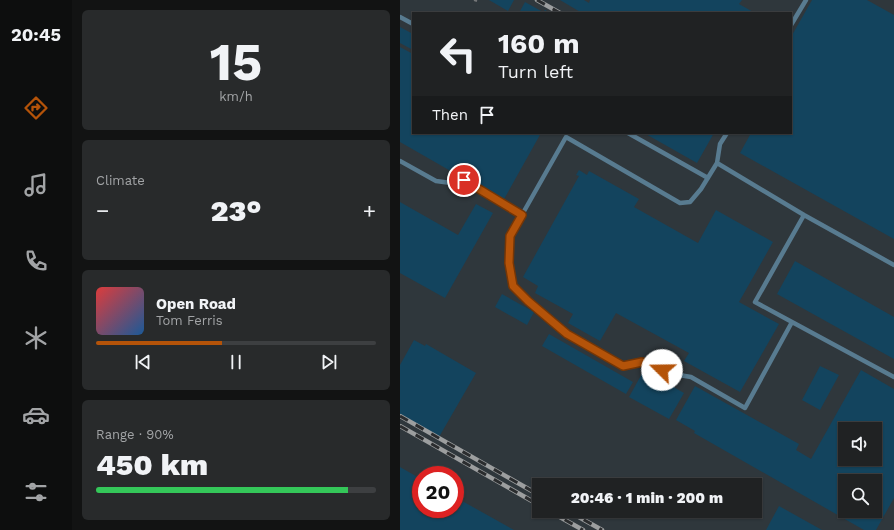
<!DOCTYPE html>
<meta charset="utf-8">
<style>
body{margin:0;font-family:"Work Sans",sans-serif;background:#282a2b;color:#f1f3f6;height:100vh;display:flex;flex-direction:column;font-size:15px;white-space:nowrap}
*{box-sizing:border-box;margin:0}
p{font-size:13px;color:#a2a4a6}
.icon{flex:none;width:22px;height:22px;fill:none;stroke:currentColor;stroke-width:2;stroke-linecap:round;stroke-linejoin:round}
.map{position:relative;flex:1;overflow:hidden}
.details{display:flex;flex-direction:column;gap:10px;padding:10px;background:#121313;width:328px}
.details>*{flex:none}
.top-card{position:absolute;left:12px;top:12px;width:380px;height:122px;border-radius:0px;box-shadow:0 1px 3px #0004,0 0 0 1px #3d3f41;background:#202223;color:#f1f3f6;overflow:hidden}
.fabs{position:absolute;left:438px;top:422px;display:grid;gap:8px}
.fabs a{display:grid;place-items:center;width:44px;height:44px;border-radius:0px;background:#202223;box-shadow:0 1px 3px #0004,0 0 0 1px #3d3f41;font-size:20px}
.speed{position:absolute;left:12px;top:466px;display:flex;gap:8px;font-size:20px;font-weight:700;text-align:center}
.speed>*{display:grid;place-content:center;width:52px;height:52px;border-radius:50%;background:#202223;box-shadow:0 1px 3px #0004,0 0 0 1px #3d3f41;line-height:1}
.speed .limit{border:6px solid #d22;background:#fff;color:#111}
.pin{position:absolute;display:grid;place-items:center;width:34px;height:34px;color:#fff;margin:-17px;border:2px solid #fff;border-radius:50%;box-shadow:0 1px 4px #0007}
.me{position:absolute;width:44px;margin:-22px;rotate:292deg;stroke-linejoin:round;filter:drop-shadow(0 0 3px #0008)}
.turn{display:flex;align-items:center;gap:14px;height:84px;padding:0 20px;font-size:18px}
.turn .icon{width:52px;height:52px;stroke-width:2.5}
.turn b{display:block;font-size:28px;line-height:34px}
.then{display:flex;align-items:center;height:38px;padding:0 20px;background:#0003;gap:8px;font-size:15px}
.big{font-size:30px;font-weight:800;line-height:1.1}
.details .tile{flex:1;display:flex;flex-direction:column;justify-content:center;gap:6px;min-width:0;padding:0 14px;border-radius:6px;background:#282a2b}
.details .dial{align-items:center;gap:0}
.dial b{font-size:52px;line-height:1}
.song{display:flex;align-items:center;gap:12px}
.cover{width:48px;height:48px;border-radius:6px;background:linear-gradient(135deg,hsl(0 70% 55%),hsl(210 70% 35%))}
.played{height:4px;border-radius:2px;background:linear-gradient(90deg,#b45309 45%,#3d3f41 45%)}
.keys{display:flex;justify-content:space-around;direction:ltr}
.heat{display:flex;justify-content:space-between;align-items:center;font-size:22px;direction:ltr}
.charge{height:6px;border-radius:3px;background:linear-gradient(90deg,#34c759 90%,#3d3f41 0)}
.trip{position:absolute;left:132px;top:478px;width:230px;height:40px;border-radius:0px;background:#202223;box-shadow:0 1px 3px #0004,0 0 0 1px #3d3f41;font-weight:800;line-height:40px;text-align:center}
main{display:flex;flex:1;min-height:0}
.tabs{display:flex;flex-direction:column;width:72px;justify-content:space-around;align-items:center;background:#0d0e0e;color:#a2a4a6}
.tabs .icon{width:28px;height:28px}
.tabs .on{color:#b45309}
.tabs b{font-size:18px;color:#f1f3f6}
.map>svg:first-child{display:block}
.built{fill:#2f373c;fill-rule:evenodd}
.building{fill:#13445e;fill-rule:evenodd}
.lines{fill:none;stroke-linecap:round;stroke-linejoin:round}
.path{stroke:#747678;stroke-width:2;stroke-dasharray:4 2;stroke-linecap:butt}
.service{stroke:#587b90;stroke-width:4.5}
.rail-casing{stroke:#9c9e9f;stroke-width:4.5}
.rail{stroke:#2b2d2f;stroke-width:3;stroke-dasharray:9;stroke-linecap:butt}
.route-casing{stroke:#753606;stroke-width:10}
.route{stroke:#b45309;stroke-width:7}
</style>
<main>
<nav class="tabs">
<b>20:45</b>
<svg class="icon on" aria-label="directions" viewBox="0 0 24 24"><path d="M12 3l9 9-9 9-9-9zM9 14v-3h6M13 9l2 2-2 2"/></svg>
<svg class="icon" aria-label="music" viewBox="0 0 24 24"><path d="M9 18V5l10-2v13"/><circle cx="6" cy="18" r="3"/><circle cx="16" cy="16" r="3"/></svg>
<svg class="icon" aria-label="phone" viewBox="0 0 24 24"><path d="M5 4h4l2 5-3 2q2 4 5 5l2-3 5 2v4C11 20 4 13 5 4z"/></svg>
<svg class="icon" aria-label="climate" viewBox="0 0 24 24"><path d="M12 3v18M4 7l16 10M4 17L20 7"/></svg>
<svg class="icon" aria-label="car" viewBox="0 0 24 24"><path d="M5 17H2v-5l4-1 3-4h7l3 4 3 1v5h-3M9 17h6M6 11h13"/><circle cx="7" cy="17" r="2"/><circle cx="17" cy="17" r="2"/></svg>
<svg class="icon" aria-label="filters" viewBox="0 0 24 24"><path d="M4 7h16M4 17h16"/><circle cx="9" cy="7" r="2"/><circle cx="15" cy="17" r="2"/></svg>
</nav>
<section class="details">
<div class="tile dial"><b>15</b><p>km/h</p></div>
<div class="tile"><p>Climate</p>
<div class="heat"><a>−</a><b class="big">23°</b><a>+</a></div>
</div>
<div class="tile">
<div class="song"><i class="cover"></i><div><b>Open Road</b><p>Tom Ferris</p></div></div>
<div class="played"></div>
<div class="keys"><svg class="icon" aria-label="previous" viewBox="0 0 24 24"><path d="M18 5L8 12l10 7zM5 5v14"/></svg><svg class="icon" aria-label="pause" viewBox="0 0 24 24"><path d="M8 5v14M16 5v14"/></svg><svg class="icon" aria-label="next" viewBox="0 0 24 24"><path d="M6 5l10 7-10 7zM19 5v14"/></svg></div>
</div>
<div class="tile"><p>Range · 90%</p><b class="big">450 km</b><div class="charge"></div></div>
</section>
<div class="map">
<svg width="494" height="530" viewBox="0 0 494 530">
<rect width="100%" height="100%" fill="#2b2d2f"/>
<!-- built -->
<path class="built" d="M0,0H494V530H0ZM13,13H391V133H13ZM445,429H475V459H445ZM21,475H55V509H21ZM445,481H475V511H445ZM139,485H355V511H139Z"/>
<!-- building -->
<path class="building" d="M89,0H114L108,11Z
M160,0H184L189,3L190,0H342L339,4L355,13H182Z
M412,0H467L494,15V239L340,153L351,133H391V37Z
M125,2L143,12L145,10L151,13H119Z
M0,27L13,34V50L0,43Z
M0,47L13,54V133H141L103,201L0,142Z
M244,133H314L297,163Z
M179,170L187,175L189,171L239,199L234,207L298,243L316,210L373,242L339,302L379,324L340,392L284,361L289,353L216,313L200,341L168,323L173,314L135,293L138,286L123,277L179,176L176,175Z
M0,202L58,235L76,204L93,213L45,298L0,273Z
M395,261L494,317V359L377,294Z
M102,294L134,312L127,325L95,307Z
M149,334L233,382L226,394L142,346Z
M14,340L25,346L26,344L76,373L39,437L0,414V365Z
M420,366L439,375L420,410L402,400Z
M244,370L284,393L269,419L229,397Z
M461,370L494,389V498L476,530H464L294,433L295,431L276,420L295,386L399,444L396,450L411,459ZM445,429H475V459H445ZM445,481H475V511H445Z
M0,467L21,479V509H55V497L114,530H0Z
M379,506L422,530H366Z"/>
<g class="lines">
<!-- path -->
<path class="path" d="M74,0L77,1"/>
<!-- service -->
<path class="service" d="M0,17L13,24
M391,25L406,0
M228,133L308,178
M0,161L36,181L51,183L64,180L122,215
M317,163L320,144L327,133
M404,215L355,302L392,322L345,408L291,377L273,374L242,362L223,366L167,334L128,301L113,286L109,263L110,236L166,137L280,203L290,202L301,189L317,163L404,215L494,265
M392,322L494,377"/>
<!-- rail casing -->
<g class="rail-casing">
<path id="rail" d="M137,0L160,13
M0,416L139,495
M0,426L139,505
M149,511L183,530
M168,511L202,530"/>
</g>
<!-- rail -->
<use href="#rail" class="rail"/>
</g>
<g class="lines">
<!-- route casing -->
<g class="route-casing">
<path id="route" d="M64,180L122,215L110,236L109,263L113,286L128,301L167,334L223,366L242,362L262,370"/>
</g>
<!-- route -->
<use href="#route" class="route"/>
</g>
</svg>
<div class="fabs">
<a><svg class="icon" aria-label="sound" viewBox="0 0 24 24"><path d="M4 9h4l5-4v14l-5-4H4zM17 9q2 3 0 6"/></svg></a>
<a><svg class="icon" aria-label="search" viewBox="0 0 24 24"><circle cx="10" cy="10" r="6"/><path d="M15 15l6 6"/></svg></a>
</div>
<div class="speed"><div class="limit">20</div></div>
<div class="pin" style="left:64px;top:180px;background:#d93025"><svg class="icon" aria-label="arrive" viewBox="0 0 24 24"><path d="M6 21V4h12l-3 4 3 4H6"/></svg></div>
<svg class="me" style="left:262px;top:370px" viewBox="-20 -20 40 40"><circle r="19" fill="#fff"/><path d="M0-13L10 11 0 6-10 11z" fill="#b45309"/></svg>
<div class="trip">20:46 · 1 min · 200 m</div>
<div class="top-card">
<div class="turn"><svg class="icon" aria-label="left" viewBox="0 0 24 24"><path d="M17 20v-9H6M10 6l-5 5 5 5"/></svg><div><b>160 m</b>Turn left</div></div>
<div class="then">Then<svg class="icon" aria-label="arrive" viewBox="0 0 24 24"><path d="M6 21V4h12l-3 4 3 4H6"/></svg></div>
</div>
</div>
</main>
